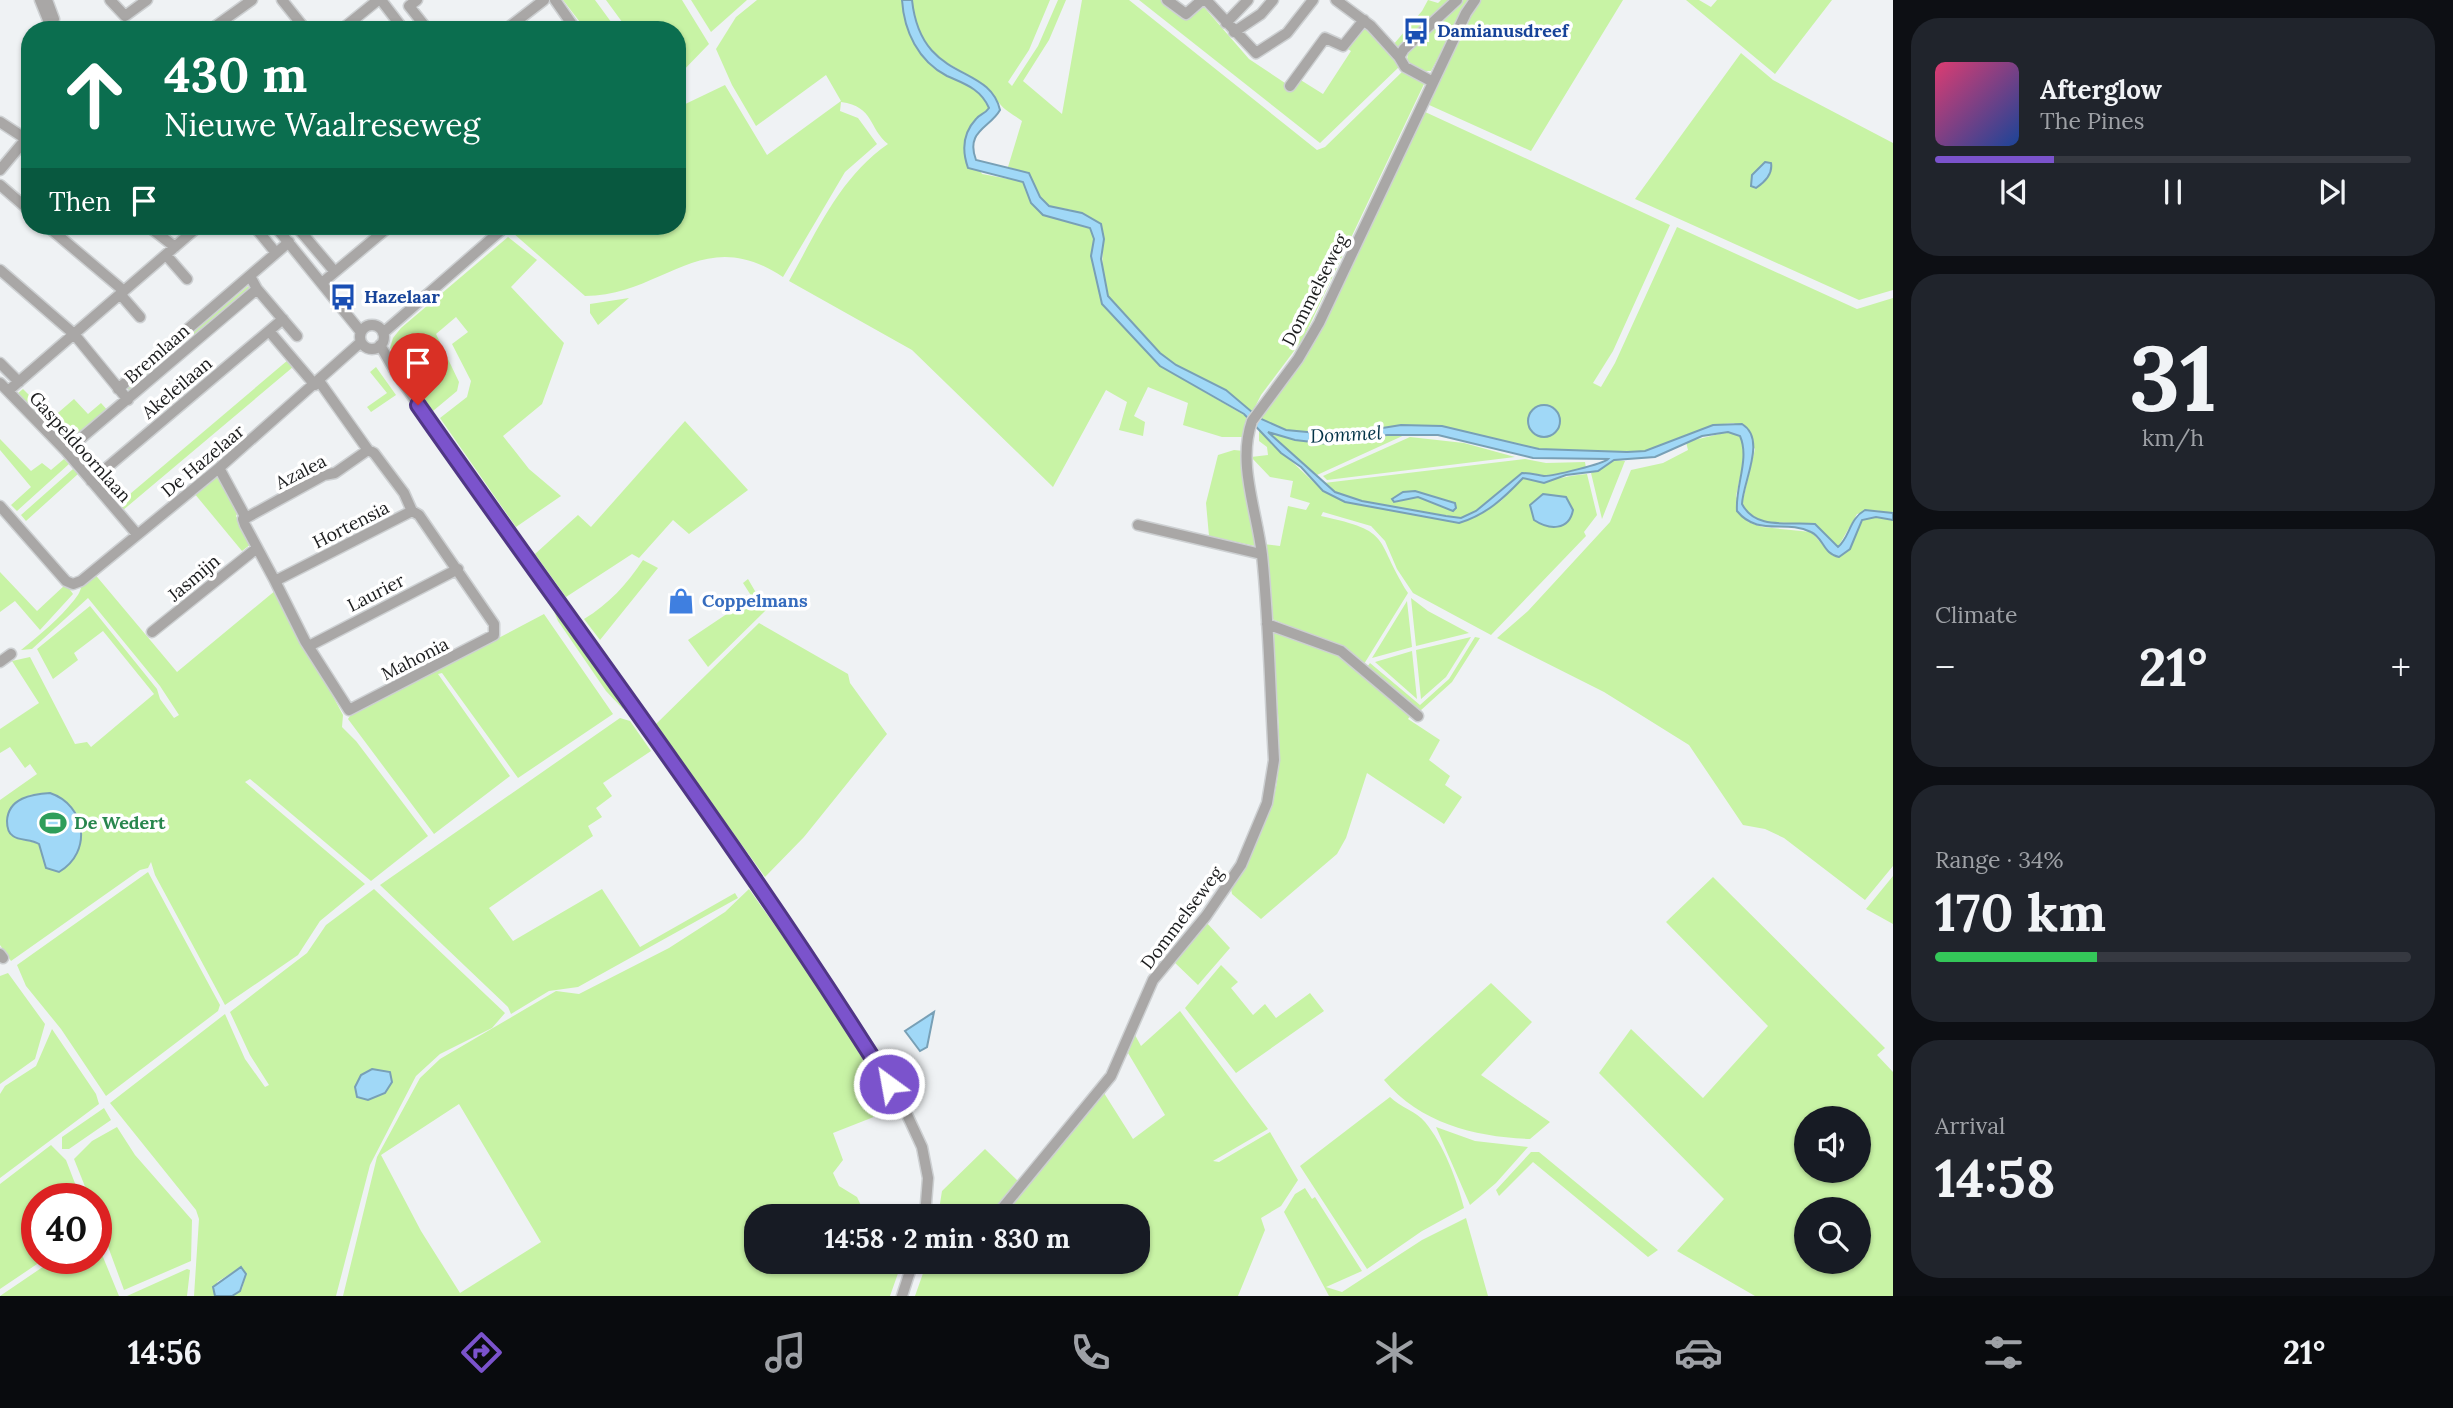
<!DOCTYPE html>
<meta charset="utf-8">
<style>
body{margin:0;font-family:Lora,serif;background:#20242c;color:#f1f3f6;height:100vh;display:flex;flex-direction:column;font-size:26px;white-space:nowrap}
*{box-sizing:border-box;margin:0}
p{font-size:23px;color:#9ea1a6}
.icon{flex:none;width:38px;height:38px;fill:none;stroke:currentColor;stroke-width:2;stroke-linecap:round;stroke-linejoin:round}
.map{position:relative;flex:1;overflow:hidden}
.panel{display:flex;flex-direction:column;gap:18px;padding:18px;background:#0d0f14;width:560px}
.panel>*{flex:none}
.hud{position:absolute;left:21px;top:21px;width:665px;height:214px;border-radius:28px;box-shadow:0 2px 5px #0004;background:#0b6e4f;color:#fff;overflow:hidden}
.tools{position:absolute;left:1794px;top:1106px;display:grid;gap:14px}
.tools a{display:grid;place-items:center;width:77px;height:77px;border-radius:50%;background:#171b24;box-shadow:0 2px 5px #0004;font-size:35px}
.speed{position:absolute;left:21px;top:1183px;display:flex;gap:14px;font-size:35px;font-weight:700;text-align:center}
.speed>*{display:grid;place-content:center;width:91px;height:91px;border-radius:50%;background:#171b24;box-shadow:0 2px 5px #0004;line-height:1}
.speed .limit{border:10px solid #d22;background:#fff;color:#111}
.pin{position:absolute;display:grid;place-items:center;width:60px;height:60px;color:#fff;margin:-72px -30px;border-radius:50% 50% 50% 0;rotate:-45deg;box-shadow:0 0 7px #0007}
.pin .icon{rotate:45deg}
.me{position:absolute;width:77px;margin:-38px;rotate:328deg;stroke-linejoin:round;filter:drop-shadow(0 0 5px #0008)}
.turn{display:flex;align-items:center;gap:24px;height:147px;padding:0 28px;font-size:32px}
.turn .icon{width:91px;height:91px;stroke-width:2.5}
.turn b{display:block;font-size:49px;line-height:60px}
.then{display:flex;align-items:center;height:66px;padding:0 28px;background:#0003;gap:14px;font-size:26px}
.big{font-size:52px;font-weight:700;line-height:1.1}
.panel .widget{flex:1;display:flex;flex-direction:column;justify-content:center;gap:10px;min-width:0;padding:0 24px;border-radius:28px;background:#20242c}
.panel .dial{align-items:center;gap:0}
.dial b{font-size:91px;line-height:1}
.song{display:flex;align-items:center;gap:21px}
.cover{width:84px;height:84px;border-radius:10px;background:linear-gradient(135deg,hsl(340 70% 55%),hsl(220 70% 35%))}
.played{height:7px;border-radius:4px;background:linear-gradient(90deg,#7b53cc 25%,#363941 25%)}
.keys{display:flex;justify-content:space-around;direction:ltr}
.heat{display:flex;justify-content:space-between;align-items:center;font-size:38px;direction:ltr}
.charge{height:10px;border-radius:5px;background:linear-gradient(90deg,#34c759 34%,#363941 0)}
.trip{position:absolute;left:744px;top:1204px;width:406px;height:70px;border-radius:28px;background:#171b24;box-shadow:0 2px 5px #0004;font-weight:700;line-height:70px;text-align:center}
.dock{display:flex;height:112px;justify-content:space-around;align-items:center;background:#090b0e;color:#9ea1a6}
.dock .icon{width:49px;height:49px}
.dock .active{color:#7b53cc}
.dock b{font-size:32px;color:#f1f3f6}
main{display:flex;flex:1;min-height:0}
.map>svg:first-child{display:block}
.green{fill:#c8f3a5;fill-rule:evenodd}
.water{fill:#a0d8f7;stroke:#78a0b6;stroke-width:2;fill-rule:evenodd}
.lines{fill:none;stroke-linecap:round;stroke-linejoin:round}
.minor-casing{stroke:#cdd0d2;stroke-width:13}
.minor{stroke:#a9a7a6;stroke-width:10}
.route-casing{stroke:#503685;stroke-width:18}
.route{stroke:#7b53cc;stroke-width:12}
.labels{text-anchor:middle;stroke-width:7;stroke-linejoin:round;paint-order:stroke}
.transit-label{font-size:18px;font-weight:bold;fill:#164399;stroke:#fff;text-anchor:start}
.street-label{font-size:18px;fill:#1b1c1d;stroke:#fff}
.shop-label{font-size:18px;font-weight:bold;fill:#366cbe;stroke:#fff;text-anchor:start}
.leisure-label{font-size:18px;font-weight:bold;fill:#27864d;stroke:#fff;text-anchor:start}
.water-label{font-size:19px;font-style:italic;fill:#033348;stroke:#fff}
</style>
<main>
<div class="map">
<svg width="1893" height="1296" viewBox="0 0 1893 1296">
<rect width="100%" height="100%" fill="#eff2f4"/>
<!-- green -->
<path class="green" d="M563,0H595L617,30H586Z
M606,0H682L709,44L677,77V30H628Z
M691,0H747L711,32Z
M757,0H902C904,28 918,59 943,73C961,83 980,88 989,108L976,119L964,141L982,174L1024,182C1026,188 1028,198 1032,203C1047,222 1071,219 1090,228L1094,239L1091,256L1102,304L1160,366L1249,418L1243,437H1222L1183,425L1188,403L1148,387L1134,416L1145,422L1143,436L1119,430L1127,402L1106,390L1053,487L912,350L789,281C817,231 840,177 888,144C868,128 875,107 841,102L840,111L858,118L877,144L845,172L783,277C702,223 665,295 585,296L513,233L522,226H677V108L725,85L767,155L841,101L826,75L756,126L732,85L716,49L736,17Z
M912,0H1050L1029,50L1008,82L1012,86L1038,46L1058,0H1066L1049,40L1023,81L1062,114L1082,0H1129L1317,150L1325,147L1404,70L1423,80L1424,84L1303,339L1261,395L1252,413C1230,389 1201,381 1174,364C1157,353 1115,312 1107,293C1101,276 1102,257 1104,239L1072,210L1049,206L1040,197L1029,173L1008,167L1022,121C1016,116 1005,111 1000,104C993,96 988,87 978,81C938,56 918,54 912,0Z
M1139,0H1163L1185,19L1203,6L1249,59L1291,87L1299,79L1323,94L1351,51L1346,48L1365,26C1377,39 1392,51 1400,66L1320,143Z
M1428,0L1438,3L1441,0H1452L1400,48L1395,47L1393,45L1422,11Z
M1460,0H1469L1431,71H1424L1407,62L1408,51Z
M1478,0H1623L1531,151L1427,104Z
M1686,0H1699L1711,7L1717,0H1832L1775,74Z
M1741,53L1773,80L1893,143V290L1859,300L1635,199Z
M1423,111L1670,225L1613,351L1593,383L1601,387L1615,363L1677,227L1857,309L1893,298V513L1873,510L1857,514L1838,547C1826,541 1824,526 1808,524C1785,520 1755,530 1742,504L1755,449L1734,423L1713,425L1645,451L1627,452L1539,449L1442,426L1374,429L1339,435L1307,434L1286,430L1259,418L1309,345Z
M508,237L537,260L511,287L564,343L542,404L503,436L529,469L561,496L516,527L440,418L467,397L471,381L452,344L468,332L456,317L436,334L459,382L457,391L433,411L390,348L393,338L401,328Z
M248,286L252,290L132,393L126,387Z
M629,298L598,325L590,313V304Z
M288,360L293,367L122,511L117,505Z
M376,367L396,395L371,412L367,407L387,393L370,372Z
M23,389L52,418L74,399L88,414L101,403L109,412L68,447L17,394Z
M685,421L748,490L689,534L673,520L639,558L632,554L566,597L535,554L578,515L591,527Z
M1259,427L1270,441L1323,491L1345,502L1459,523L1501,501L1523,478C1548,484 1562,476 1587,474L1597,515L1584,532L1586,536L1491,635L1413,593L1397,569L1385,541L1371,526L1323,512L1321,516C1394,532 1373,537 1408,593L1364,664L1340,647L1272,619L1263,544L1280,546L1288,506L1306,510L1310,503L1290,497L1293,481L1270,477L1251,457L1268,455L1267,447L1259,441Z
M1267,431L1295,440L1329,444L1409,433L1317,475L1288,453Z
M1728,432L1740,436L1746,449L1736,496L1748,522L1762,527L1811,532L1833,556L1856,533L1862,520L1876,517L1893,520V866L1865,900L1784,838L1765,829L1743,825L1689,745L1604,692L1497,638L1528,611L1610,522L1631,470L1663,463L1688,450L1686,442Z
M1410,437L1464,443L1515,457L1327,480L1323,476Z
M0,439L31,471L42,463L51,470L64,459L69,464L17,511L11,505L31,487L0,450Z
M1234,450L1244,451L1255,546L1209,536L1206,503L1218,455Z
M1525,459L1546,463L1585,462L1586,468L1549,476L1530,473L1511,481L1488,504L1461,518L1362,501L1335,492L1324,483Z
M1614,460L1625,461L1602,519L1591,473Z
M73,469L78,474L26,521L21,515Z
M218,472L239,510L236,516L251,544L242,551L194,493Z
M643,560L658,568L600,640L584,619C609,604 627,584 643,560Z
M0,572L37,611L66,584L73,594L40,630L15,601L0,612Z
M93,572L177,672L276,590L343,715L342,727L356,741L428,836L371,881L250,779L245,782L365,884L320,921L298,955L225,1005L155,875L151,862L148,868L140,870L11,961L0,945V800L37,774L30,764L25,768L10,747L0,753V729L39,703L12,661L30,657L75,744L87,742L91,747L154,694L103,631L74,653L78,660L53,679L37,649L90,606L157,689L160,699L174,718L179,715L160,686L88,598L32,649L21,650C41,634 59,619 75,599C85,587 77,585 93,572ZM50,793L58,796L75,812L43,861L40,844L16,838L29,795Z
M748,579L766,610L708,667L688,640L752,597L743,583Z
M1411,598L1428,611L1469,633L1416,646Z
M1407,601L1412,647L1372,658Z
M556,608L623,702V709L606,691L558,621L553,609Z
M544,614L613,714L518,778L442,673L438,674L510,776L434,834L348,719L350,716Z
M759,623L848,674L850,683L887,734L804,837L765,877L655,725Z
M1275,630L1329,649L1352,661L1411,715L1408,719L1440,740L1429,760L1450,776L1445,785L1462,797L1444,824L1367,773L1346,838L1337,854L1261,919L1232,894L1231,889C1237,859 1260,833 1271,805C1288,762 1274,679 1271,631Z
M1471,637L1446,677L1421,699L1416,650Z
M1475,637L1480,638L1452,682L1420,711L1367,667L1370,663L1420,705L1449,679Z
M1412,651L1417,699L1375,662Z
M620,718L630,721L651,751L603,783L612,796L596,808L602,817L588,826L593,836L489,908L513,941L602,889L640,947L735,893L738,898L578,987L549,991L511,1014L508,1007L380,885Z
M148,872L220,1005L218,1011L106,1096L61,1029L26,986L17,965Z
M1893,876V924L1866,909Z
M1713,877L1885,1048L1877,1055L1893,1072V1296H1755L1677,1251L1724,1199L1599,1073L1631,1029L1703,1098L1768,1026L1666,922ZM1806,1118H1858V1171H1806ZM1806,1209H1858V1262H1806Z
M374,889L505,1013L492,1028L440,1054L416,1076L370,1165L336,1296H232L242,1289L246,1274L241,1267L217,1282L216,1296H194L199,1219L196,1210L110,1103L225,1014L245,1059L265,1087L269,1085L250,1055L230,1012L307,953L326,925Z
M749,889L817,985L894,1109L833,1133L843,1160L833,1173L839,1186L857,1197L866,1216H756V1262H902L890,1296H343L377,1157L420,1078L440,1059L556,991L579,994L669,948L725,912ZM459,1104L541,1242L460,1293L421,1231L381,1155Z
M1206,922L1230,948L1198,985L1172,960Z
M1221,965L1238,982L1231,988L1253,1015L1265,1004L1276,1018L1310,993L1324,1011L1236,1073L1185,1008Z
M8,973L45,1024L35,1059L0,1084V976Z
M1491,983L1532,1022L1481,1075L1550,1122L1530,1139C1476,1137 1421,1124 1384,1080Z
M1180,1011L1268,1129L1213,1161L1219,1162L1270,1132L1298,1180L1281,1206L1261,1218L1265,1230L1238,1296H915L927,1262H1138V1216H1000L1104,1093L1133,1139L1165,1115L1128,1053L1135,1035L1141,1046Z
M52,1029L96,1094L99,1104L0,1178V1094L5,1086L36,1066Z
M1390,1097C1400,1107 1417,1112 1425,1122C1444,1145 1457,1180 1464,1208L1422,1231L1367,1269L1300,1166Z
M104,1108L111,1120L69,1149H62V1137Z
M117,1127L135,1155L192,1220L191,1261L124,1290L96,1214V1199H90L74,1159L92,1141Z
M1436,1127L1475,1141L1528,1147L1496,1183L1470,1205Z
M51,1145L66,1160L81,1199H37V1258H46L0,1289V1184Z
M985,1149L1020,1183L991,1216H938L942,1191Z
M1531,1152H1539L1658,1250L1648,1257L1533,1162L1499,1196L1496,1190Z
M1305,1188L1312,1199L1315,1197L1362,1271L1326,1287L1342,1292L1422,1240L1466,1218L1488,1296H1329L1284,1212L1295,1194Z
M96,1240L119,1296H0L56,1258H96Z
M187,1269L190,1270L187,1296H127Z"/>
<!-- water -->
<path class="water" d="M902,0H912C921,84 989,62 1000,110C990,128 965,131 976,160L1029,173L1040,197L1049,206L1082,213L1101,224L1104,239L1101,259L1108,296L1160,353L1176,365L1226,390L1259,418L1286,430L1339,435L1401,425L1442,426L1539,449L1627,452L1645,451L1713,425L1742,424C1767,439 1743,481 1742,504C1756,531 1790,521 1815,524L1838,547C1850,537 1849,519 1865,510L1893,513V520L1876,517L1862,520L1850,549L1839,557C1823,554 1824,538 1811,532C1785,519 1758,537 1737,511C1735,486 1750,459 1740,436L1728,432L1702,436L1655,457L1614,460L1598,471L1566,475L1544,483L1523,478C1504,498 1486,515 1459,523L1345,502L1323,491L1301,467L1281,453L1244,414L1160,366L1102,304L1091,256L1094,239L1090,228L1043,215L1031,203L1023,182L968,168C962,151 962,134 976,119C980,114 985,114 989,108C981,89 965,84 947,76C918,61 904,31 902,0ZM1268,432L1295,440L1329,444L1387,435H1438L1533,458L1608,459C1603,464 1553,476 1544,476C1537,475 1530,473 1522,473L1476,511L1461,518L1446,516L1362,501L1335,492Z
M1765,162L1771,163C1773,174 1765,182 1756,188L1751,186L1752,175Z
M1528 421a16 16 0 1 1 32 0a16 16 0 1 1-32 0Z
M1415,491L1455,503L1456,508L1453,511L1418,497L1394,502L1392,499L1403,492Z
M1543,494L1566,497L1573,510C1569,531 1549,530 1534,520L1530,505Z
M50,793C86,805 93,852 59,872L46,868L39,844C31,839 20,841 13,836C8,833 7,826 7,821C8,798 32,794 50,793Z
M934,1012L927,1047L920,1051L905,1031Z
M372,1069L390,1072L392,1082L385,1093L368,1100L357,1097L355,1087L361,1075Z
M241,1267L246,1274L240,1291L232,1296H215L213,1287Z"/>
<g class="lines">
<!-- minor casing -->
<g class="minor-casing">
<path id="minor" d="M40,0L52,30
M47,0L54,19
M110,0L125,16L147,0
M282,0L306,30
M381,0L404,30
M417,0L409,6L428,30
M555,0L576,30
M1167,0L1186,14L1202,0
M1206,0L1256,53L1287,33L1313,0
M1336,0L1371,26L1399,57
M1226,23L1248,0
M210,30L252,0
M341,30L378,0
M505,30L544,0
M1234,32L1261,14L1273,0
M1433,82L1405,67L1399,57L1404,49L1457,0
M1290,86L1325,38L1343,46L1364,20
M0,122L26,139
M0,170L30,134
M0,185L30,211
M47,226L124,291
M148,226L175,247
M254,226L276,253
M275,226L361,332
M296,226L335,272
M166,255L187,279
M0,270L74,334L128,400
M323,282L390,226
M257,289L297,336
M120,294L140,317
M360 337a12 12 0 1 1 24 0a12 12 0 1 1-24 0Z
M269,331L315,385
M383,333L506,226
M380,345L396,373L593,652
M0,363L19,382
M319,381L368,450L374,453L404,493L412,511
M0,383L66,451L136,533
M118,389L289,242
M8,391L199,226
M66,451L257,289L250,276
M219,468L246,518L243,519L245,525L275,581L412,511
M91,481L283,319
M0,506L66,581L73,584L81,581L219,468L361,342
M246,518L324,475L335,473L368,450
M1138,525L1261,554
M275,581L305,641L349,710L494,635V624L419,515L412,511
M1267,624L1341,651L1418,716
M152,632L257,548
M309,646L458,569
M590,647L833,993L903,1106L922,1147L928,1178L925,1216
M0,662L11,654
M0,954L3,958
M996,1216L1111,1076L1153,980L1206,916L1241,865L1267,803L1274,760C1270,691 1269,622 1262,555C1257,511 1237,464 1252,421L1298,359L1319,323L1466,13L1475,0
M902,1296L913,1262"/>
</g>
<!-- minor -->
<use href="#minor" class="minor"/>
</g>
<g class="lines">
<!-- route casing -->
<g class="route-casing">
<path id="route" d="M418,405C576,631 743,850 889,1084"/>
</g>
<!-- route -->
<use href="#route" class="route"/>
</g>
<!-- icons -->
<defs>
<g id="bus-bare" transform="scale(2.1)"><path d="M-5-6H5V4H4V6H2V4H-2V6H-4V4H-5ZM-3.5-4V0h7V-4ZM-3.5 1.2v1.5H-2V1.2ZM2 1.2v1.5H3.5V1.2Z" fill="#1a4fb4" stroke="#fff" stroke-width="2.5" paint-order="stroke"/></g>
<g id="shop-bare" transform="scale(2.1)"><path d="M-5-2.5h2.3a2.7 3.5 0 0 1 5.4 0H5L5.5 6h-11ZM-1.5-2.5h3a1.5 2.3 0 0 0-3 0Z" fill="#3f7fe0" stroke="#fff" stroke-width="2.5" paint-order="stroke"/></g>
<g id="stadium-bare" transform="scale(2.1)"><path d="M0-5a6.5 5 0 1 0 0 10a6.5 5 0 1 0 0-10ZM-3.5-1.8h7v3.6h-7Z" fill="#2e9e5b" stroke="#fff" stroke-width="2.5" paint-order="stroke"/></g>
</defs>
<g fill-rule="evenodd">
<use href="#bus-bare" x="1416" y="31"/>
<use href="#bus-bare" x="343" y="297"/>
<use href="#shop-bare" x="681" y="601"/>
<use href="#stadium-bare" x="53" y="823"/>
</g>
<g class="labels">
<!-- transit labels -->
<g class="transit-label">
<text x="1437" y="37">Damianusdreef</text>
<text x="364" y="303">Hazelaar</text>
</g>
<!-- street labels -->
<g class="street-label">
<text transform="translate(1315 290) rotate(-63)" y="6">Dommelseweg</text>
<text transform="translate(157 354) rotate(-41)" y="6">Bremlaan</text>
<text transform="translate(177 388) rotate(-40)" y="6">Akeleilaan</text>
<text transform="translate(80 447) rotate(48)" y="6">Gaspeldoornlaan</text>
<text transform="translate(203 461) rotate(-40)" y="6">De Hazelaar</text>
<text transform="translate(301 472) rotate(-27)" y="6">Azalea</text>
<text transform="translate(351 525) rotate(-27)" y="6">Hortensia</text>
<text transform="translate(194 578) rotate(-40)" y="6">Jasmijn</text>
<text transform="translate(376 593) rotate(-27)" y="6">Laurier</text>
<text transform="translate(415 659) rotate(-27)" y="6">Mahonia</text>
<text transform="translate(1182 918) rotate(-53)" y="6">Dommelseweg</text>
</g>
<!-- shop labels -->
<g class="shop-label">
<text x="702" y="607">Coppelmans</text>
</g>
<!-- leisure labels -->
<g class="leisure-label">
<text x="74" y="829">De Wedert</text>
</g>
<!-- water labels -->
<g class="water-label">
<text transform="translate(1346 434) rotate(-3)" y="7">Dommel</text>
</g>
</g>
</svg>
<div class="tools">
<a><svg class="icon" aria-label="sound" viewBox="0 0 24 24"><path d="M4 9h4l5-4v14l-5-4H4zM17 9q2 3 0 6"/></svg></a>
<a><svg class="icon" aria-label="search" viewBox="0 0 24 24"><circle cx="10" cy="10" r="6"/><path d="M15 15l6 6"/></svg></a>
</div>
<div class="speed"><div class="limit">40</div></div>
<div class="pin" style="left:418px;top:405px;background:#d93025"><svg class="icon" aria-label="arrive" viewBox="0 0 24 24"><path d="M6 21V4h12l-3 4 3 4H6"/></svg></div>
<svg class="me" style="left:889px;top:1084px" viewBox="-20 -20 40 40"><circle r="17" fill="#7b53cc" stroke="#fff" stroke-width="3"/><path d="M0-11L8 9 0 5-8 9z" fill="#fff"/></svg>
<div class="trip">14:58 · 2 min · 830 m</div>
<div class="hud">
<div class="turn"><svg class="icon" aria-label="ahead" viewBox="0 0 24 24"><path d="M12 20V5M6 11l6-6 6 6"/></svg><div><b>430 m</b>Nieuwe Waalreseweg</div></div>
<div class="then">Then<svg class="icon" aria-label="arrive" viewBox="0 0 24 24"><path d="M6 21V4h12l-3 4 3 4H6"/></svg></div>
</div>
</div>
<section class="panel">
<div class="widget">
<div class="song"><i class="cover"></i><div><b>Afterglow</b><p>The Pines</p></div></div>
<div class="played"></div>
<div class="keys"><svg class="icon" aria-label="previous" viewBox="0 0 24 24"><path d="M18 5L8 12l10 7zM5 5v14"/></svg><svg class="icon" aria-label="pause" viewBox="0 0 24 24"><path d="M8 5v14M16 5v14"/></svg><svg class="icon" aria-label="next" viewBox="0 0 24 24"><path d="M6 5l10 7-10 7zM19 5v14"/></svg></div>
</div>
<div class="widget dial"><b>31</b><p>km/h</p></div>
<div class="widget"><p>Climate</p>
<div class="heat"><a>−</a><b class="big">21°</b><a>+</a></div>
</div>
<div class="widget"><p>Range · 34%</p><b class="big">170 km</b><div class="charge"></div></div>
<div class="widget"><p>Arrival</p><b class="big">14:58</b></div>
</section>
</main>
<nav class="dock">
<b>14:56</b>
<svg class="icon active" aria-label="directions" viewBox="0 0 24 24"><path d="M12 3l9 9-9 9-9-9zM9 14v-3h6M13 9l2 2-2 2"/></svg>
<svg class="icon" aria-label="music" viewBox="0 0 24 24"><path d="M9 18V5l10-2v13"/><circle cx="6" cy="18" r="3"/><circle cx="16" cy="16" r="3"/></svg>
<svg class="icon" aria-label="phone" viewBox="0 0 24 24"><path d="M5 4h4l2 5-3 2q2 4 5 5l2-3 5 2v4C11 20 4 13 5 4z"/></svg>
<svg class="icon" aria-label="climate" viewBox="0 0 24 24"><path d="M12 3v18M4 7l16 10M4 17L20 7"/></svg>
<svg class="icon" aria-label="car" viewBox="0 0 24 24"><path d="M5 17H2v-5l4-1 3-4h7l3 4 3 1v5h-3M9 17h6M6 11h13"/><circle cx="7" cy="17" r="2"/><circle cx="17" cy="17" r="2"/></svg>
<svg class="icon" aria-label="filters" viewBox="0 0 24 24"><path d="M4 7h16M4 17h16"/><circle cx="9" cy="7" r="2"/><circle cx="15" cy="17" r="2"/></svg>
<b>21°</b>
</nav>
